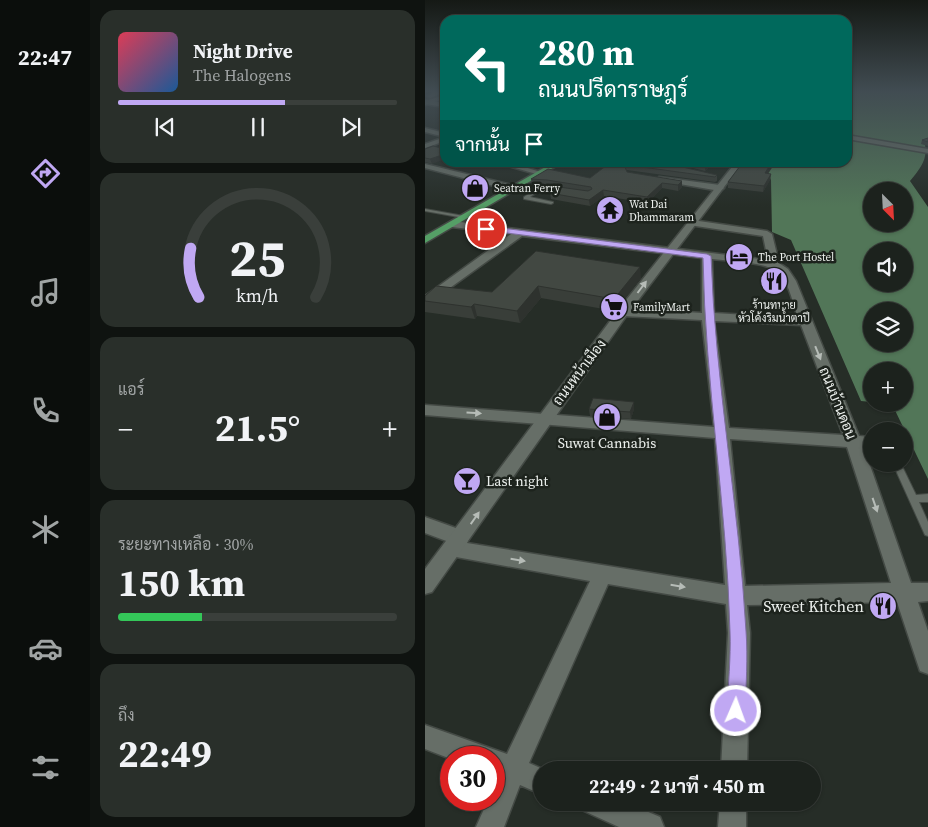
<!DOCTYPE html>
<html lang="th">
<meta charset="utf-8">
<style>
body{margin:0;font-family:"Source Serif 4",Sarabun,serif;background:#292f2a;color:#f1f3f6;height:100vh;display:flex;flex-direction:column;font-size:19px;white-space:nowrap}
*{box-sizing:border-box;margin:0}
p{font-size:16px;color:#a0a4a4}
.icon{flex:none;width:28px;height:28px;fill:none;stroke:currentColor;stroke-width:2;stroke-linecap:round;stroke-linejoin:round}
.map{position:relative;flex:1;overflow:hidden}
.drawer{display:flex;flex-direction:column;gap:10px;padding:10px;background:#0f1310;width:335px}
.drawer>*{flex:none}
.hud{position:absolute;left:15px;top:15px;width:412px;height:152px;border-radius:15px;box-shadow:0 1px 4px #0004,0 0 0 1px #3a3f3b;background:#00695c;color:#fff;overflow:hidden}
.needle{width:32px;rotate:156deg}
.buttons{position:absolute;left:438px;top:182px;display:grid;gap:10px}
.buttons a{display:grid;place-items:center;width:50px;height:50px;border-radius:50%;background:#1c221d;box-shadow:0 1px 4px #0004,0 0 0 1px #3a3f3b;font-size:25px}
.speed{position:absolute;left:15px;top:746px;display:flex;gap:10px;font-size:25px;font-weight:700;text-align:center}
.speed>*{display:grid;place-content:center;width:65px;height:65px;border-radius:50%;background:#1c221d;box-shadow:0 1px 4px #0004,0 0 0 1px #3a3f3b;line-height:1}
.speed .limit{border:8px solid #d22;background:#fff;color:#111}
.pin{position:absolute;display:grid;place-items:center;width:42px;height:42px;color:#fff;margin:-21px;border:2px solid #fff;border-radius:50%;box-shadow:0 1px 5px #0007}
.me{position:absolute;width:55px;margin:-28px;rotate:2deg;stroke-linejoin:round;filter:drop-shadow(0 0 4px #0008)}
.turn{display:flex;align-items:center;gap:18px;height:105px;padding:0 15px;font-size:22px}
.turn .icon{width:65px;height:65px;stroke-width:2.5}
.turn b{display:block;font-size:35px;line-height:42px}
.then{display:flex;align-items:center;height:48px;padding:0 15px;background:#0003;gap:10px;font-size:19px}
.big{font-size:38px;font-weight:700;line-height:1.1}
.drawer .card{flex:1;display:flex;flex-direction:column;justify-content:center;gap:8px;min-width:0;padding:0 18px;border-radius:15px;background:#292f2a}
.drawer .dial{align-items:center;gap:0}
.dial svg{height:130px;overflow:visible;fill:none;stroke:#3a3f3b;stroke-width:7;stroke-linecap:round;text-anchor:middle}
.dial text{fill:#f1f3f6;stroke:none}
.song{display:flex;align-items:center;gap:15px}
.cover{width:60px;height:60px;border-radius:8px;background:linear-gradient(135deg,hsl(350 70% 55%),hsl(210 70% 35%))}
.played{height:5px;border-radius:2px;background:linear-gradient(90deg,#c0a8f3 60%,#3a3f3b 60%)}
.keys{display:flex;justify-content:space-around;direction:ltr}
.heat{display:flex;justify-content:space-between;align-items:center;font-size:28px;direction:ltr}
.charge{height:8px;border-radius:4px;background:linear-gradient(90deg,#34c759 30%,#3a3f3b 0)}
.trip{position:absolute;left:108px;top:761px;width:288px;height:50px;border-radius:25px;background:#1c221d;box-shadow:0 1px 4px #0004,0 0 0 1px #3a3f3b;font-weight:700;line-height:50px;text-align:center}
main{display:flex;flex:1;min-height:0}
.tabs{display:flex;flex-direction:column;width:90px;justify-content:space-around;align-items:center;background:#0b0e0c;color:#a0a4a4}
.tabs .icon{width:35px;height:35px}
.tabs .selected{color:#c0a8f3}
.tabs b{font-size:22px;color:#f1f3f6}
.map>svg:first-child{display:block}
.water{fill:#527658;fill-rule:evenodd}
.lines{fill:none;stroke-linecap:round;stroke-linejoin:round}
.lane-casing{stroke:#444a45;stroke-width:2}
.street-casing{stroke:#444a45;stroke-width:3}
.secondary-casing{stroke:#444a45;stroke-width:3}
.primary-casing{stroke:#444a45;stroke-width:3}
.lane{fill:#666e67;fill-rule:evenodd}
.street{fill:#666e67;fill-rule:evenodd}
.secondary{fill:#666e67;fill-rule:evenodd}
.primary{fill:#559f66;fill-rule:evenodd}
.wall{fill:#393e39}
.shaded-wall{fill:#2e322e}
.building{fill:#424842;stroke:#2e322e}
.oneway{fill:#b6bcb7}
.route{fill:#c0a8f3;stroke:#7d6d9e}
.labels{text-anchor:middle;stroke-width:5;stroke-linejoin:round;paint-order:stroke}
.far-poi-label{font-size:11px;fill:#ecf0ed;stroke:#1d231d;text-anchor:start}
.street-label{font-size:14px;fill:#ecf0ed;stroke:#1d231d}
.poi-label{font-size:14px;fill:#ecf0ed;stroke:#1d231d}
.near-poi-label{font-size:16px;fill:#ecf0ed;stroke:#1d231d;text-anchor:end}
</style>
<main>
<nav class="tabs">
<b>22:47</b>
<svg class="icon selected" aria-label="directions" viewBox="0 0 24 24"><path d="M12 3l9 9-9 9-9-9zM9 14v-3h6M13 9l2 2-2 2"/></svg>
<svg class="icon" aria-label="music" viewBox="0 0 24 24"><path d="M9 18V5l10-2v13"/><circle cx="6" cy="18" r="3"/><circle cx="16" cy="16" r="3"/></svg>
<svg class="icon" aria-label="phone" viewBox="0 0 24 24"><path d="M5 4h4l2 5-3 2q2 4 5 5l2-3 5 2v4C11 20 4 13 5 4z"/></svg>
<svg class="icon" aria-label="climate" viewBox="0 0 24 24"><path d="M12 3v18M4 7l16 10M4 17L20 7"/></svg>
<svg class="icon" aria-label="car" viewBox="0 0 24 24"><path d="M5 17H2v-5l4-1 3-4h7l3 4 3 1v5h-3M9 17h6M6 11h13"/><circle cx="7" cy="17" r="2"/><circle cx="17" cy="17" r="2"/></svg>
<svg class="icon" aria-label="filters" viewBox="0 0 24 24"><path d="M4 7h16M4 17h16"/><circle cx="9" cy="7" r="2"/><circle cx="15" cy="17" r="2"/></svg>
</nav>
<section class="drawer">
<div class="card">
<div class="song"><i class="cover"></i><div><b>Night Drive</b><p>The Halogens</p></div></div>
<div class="played"></div>
<div class="keys"><svg class="icon" aria-label="previous" viewBox="0 0 24 24"><path d="M18 5L8 12l10 7zM5 5v14"/></svg><svg class="icon" aria-label="pause" viewBox="0 0 24 24"><path d="M8 5v14M16 5v14"/></svg><svg class="icon" aria-label="next" viewBox="0 0 24 24"><path d="M6 5l10 7-10 7zM19 5v14"/></svg></div>
</div>
<div class="card dial"><svg viewBox="0 0 100 80">
<path d="M14 69A42 42 0 1 1 86 69"/>
<path d="M14 69A42 42 0 0 1 9 39" stroke="#c0a8f3"/>
<text x="50" y="56" font-size="32" font-weight="700">25</text>
<text x="50" y="72" font-size="11">km/h</text>
</svg></div>
<div class="card"><p>แอร์</p>
<div class="heat"><a>−</a><b class="big">21.5°</b><a>+</a></div>
</div>
<div class="card"><p>ระยะทางเหลือ · 30%</p><b class="big">150 km</b><div class="charge"></div></div>
<div class="card"><p>ถึง</p><b class="big">22:49</b></div>
</section>
<div class="map">
<svg width="503" height="827" viewBox="0 0 503 827">
<rect width="100%" height="100%" fill="#262d27"/>
<!-- water -->
<path class="water" d="M423,91H503V143L500,145C503,160 494,170 485,181L503,207V479L467,404H479V371H446V402L436,401L366,240L347,232L346,180L339,163L422,162ZM446,191H479V224H446ZM446,251H479V284H446ZM446,311H479V344H446Z"/>
<g class="lines">
<!-- lane casing -->
<g class="lane-casing">
<path id="lane" d="M87,187L109,191L123,187L144,190L142,191C128,190 117,188 105,197L128,202V203L126,204L99,199V197L105,193L87,189Z
M0,209L39,216L41,217L39,218L0,211Z
M468,464H476L491,495L503,494V502H494L503,522V536L500,535Z"/>
</g>
<!-- street casing -->
<g class="street-casing">
<path id="street" d="M13,91L20,92L5,98L2,96Z
M0,100L20,103V107L0,104Z
M0,128L20,133V141L0,148V144L20,137L0,132Z
M69,162H83L119,173L115,175Z
M0,164L91,186L92,188L88,191L0,168Z
M234,177L295,185L299,188L295,191L237,181L233,179Z
M267,220L342,231L347,234L354,263L363,269L371,281L434,436L446,437V449L439,448L486,583H503V601L493,602L503,631V674L495,671L472,602L322,605L325,633L322,770H296L303,633L301,604L183,584L104,763L120,770H116V794L95,785L79,827H51L63,800H69V785L72,776L69,774V758H26V759L0,749V725L82,754L165,581L20,555L18,549L20,543L24,542L0,533V517L42,532L44,538L42,543L300,585L290,438L0,415V405L289,427L277,320L198,316L192,312L198,308L277,313V258L97,236L4,303L0,305V296L86,234L27,227L22,224L27,221L343,260L338,236L264,225V221ZM287,259C304,261 346,262 355,274C365,286 368,304 373,318L289,313ZM289,321L376,325L418,435L304,428ZM305,439L422,447L466,583L320,586Z
M155,802H200L235,817L239,827H194L159,811Z
M295,802H321V827H293Z"/>
</g>
<!-- secondary casing -->
<g class="secondary-casing">
<path id="secondary" d="M20,95V99L0,105V101Z
M422,135L503,149V153L422,139Z
M311,162H318L202,315L7,592L0,594V569L194,309Z"/>
</g>
<!-- primary casing -->
<g class="primary-casing">
<path id="primary" d="M129,162H138L0,243V236Z"/>
</g>
<!-- lane -->
<use href="#lane" class="lane"/>
<!-- street -->
<use href="#street" class="street"/>
<!-- secondary -->
<use href="#secondary" class="secondary"/>
<!-- primary -->
<use href="#primary" class="primary"/>
</g>
<!-- wall -->
<path class="wall" d="M503,138V146L496,144L497,140Z
M0,149H20L7,164L0,162Z
M176,162H236L292,175V181L290,182L202,170L201,171L202,172L257,181V187L253,191L237,188L222,203L179,196L165,206L126,199L125,193L141,188L123,185H107L106,179L165,178L184,164Z
M245,162H290L280,171Z
M348,166L343,174H346L345,180L338,192L303,188V182Z
M111,251L216,278L190,311L116,298L95,323L52,316L50,319L0,312V296L67,292Z
M209,402V409L206,419L165,416L164,409Z"/>
<!-- shaded-wall -->
<path class="shaded-wall" d="M20,154V159L7,164L5,159Z
M284,162H290L280,171V166Z
M347,162H349L348,166L339,179L340,173Z
M346,174L345,180L338,192L339,186Z
M257,181V187L253,191V185Z
M237,183V188L222,203V197Z
M178,190L179,196L165,206L164,200Z
M215,267L216,278L190,311L189,299Z
M113,286L116,298L95,323L92,311Z
M49,304L52,316L50,319L46,307Z
M209,402V409L206,419L205,412Z"/>
<!-- building -->
<path class="building" d="M503,138V142L497,140Z
M8,146L20,149V154L5,159L0,158V149Z
M186,162H236L292,175L290,177L202,165L200,167L202,172L257,181L253,185L237,183L222,197L178,190L164,200L125,193L134,187L163,191L167,189L166,187L122,180L106,179L123,169L165,178Z
M267,162H284L280,166Z
M318,162H347L340,173L346,174L339,186L303,182Z
M111,251L215,267L189,299L113,286L92,311L49,304L46,307L0,301V296L11,286L67,292Z
M168,398L209,402L205,412L164,409Z"/>
<!-- one-way arrows -->
<defs><path id="oneway-solid" d="M-6-.8H1V-3.2L6.5 0L1 3.2V.8H-6Z" transform="scale(1.25)"/></defs>
<g class="oneway">
<use href="#oneway-solid" transform="translate(217 287) rotate(-53)"/>
<use href="#oneway-solid" transform="translate(393 353) rotate(68)"/>
<use href="#oneway-solid" transform="translate(49 413) rotate(3)"/>
<use href="#oneway-solid" transform="translate(450 505) rotate(71)"/>
<use href="#oneway-solid" transform="translate(50 518) rotate(-55)"/>
<use href="#oneway-solid" transform="translate(93 560) rotate(9)"/>
<use href="#oneway-solid" transform="translate(253 586) rotate(9)"/>
</g>
<!-- sky -->
<linearGradient id="sky" x2="0" y2="1"><stop stop-color="#151915"/><stop offset="0.44" stop-color="#414c52"/><stop offset="1" stop-color="#414c52" stop-opacity="0"/></linearGradient>
<rect width="503" height="207" fill="url(#sky)"/>
<!-- route -->
<path class="route" d="M61,226L282,254L286,256C290,381 314,506 321,631C323,658 321,685 320,711L317,717L311,720L305,717L302,711C303,685 306,658 305,632C302,507 280,383 278,258L58,230V227Z"/>
<!-- icons -->
<defs>
<g id="shop-disc" transform="scale(1.4375)"><circle r="9.5" fill="#c0a8f3" stroke="#1d231d"/><path d="M-5-2.5h2.3a2.7 3.5 0 0 1 5.4 0H5L5.5 6h-11ZM-1.5-2.5h3a1.5 2.3 0 0 0-3 0Z" fill="#111"/></g>
<g id="temple-disc" transform="scale(1.4375)"><circle r="9.5" fill="#c0a8f3" stroke="#1d231d"/><path d="M0-6L5-2H3V0L6.5 2.5H4V6H1.5V3h-3V6H-4V2.5H-6.5L-3 0V-2H-5Z" fill="#111"/></g>
<g id="hotel-disc" transform="scale(1.4375)"><circle r="9.5" fill="#c0a8f3" stroke="#1d231d"/><path d="M-6-4.5h1.5V1H6V5H4.5V3h-9V5H-6ZM-4 0a1.8 1.8 0 1 1 3.6 0ZM.5 0V-2.5h3Q6-2.5 6 0Z" fill="#111"/></g>
<g id="restaurant-disc" transform="scale(1.4375)"><circle r="9.5" fill="#c0a8f3" stroke="#1d231d"/><path d="M-5-6h1v4h1v-4h1v4h1v-4h1v5L-1.5 .5V6h-2V.5L-5-1ZM5-6V6H3V1.5H1.5Q1.5-4 5-6Z" fill="#111"/></g>
<g id="supermarket-disc" transform="scale(1.4375)"><circle r="9.5" fill="#c0a8f3" stroke="#1d231d"/><path d="M-6-5.5h2.5l.6 2H6L4.5 2H-2.5L-4.4-4H-6ZM-1.5 3.2a1.3 1.3 0 1 0 .1 0ZM3 3.2a1.3 1.3 0 1 0 .1 0Z" fill="#111"/></g>
<g id="bar-disc" transform="scale(1.4375)"><circle r="9.5" fill="#c0a8f3" stroke="#1d231d"/><path d="M-6-5H6L.8 .8V4.5H3.5V6h-7V4.5H-.8V.8Z" fill="#111"/></g>
</defs>
<g fill-rule="evenodd">
<use href="#shop-disc" x="50" y="188"/>
<use href="#temple-disc" x="185" y="210"/>
<use href="#hotel-disc" x="314" y="257"/>
<use href="#restaurant-disc" x="349" y="281"/>
<use href="#supermarket-disc" x="189" y="307"/>
<use href="#shop-disc" x="182" y="417"/>
<use href="#bar-disc" x="42" y="481"/>
<use href="#restaurant-disc" x="458" y="606"/>
</g>
<g class="labels">
<!-- far-poi labels -->
<g class="far-poi-label">
<text x="69" y="192">Seatran Ferry</text>
<text x="204" y="208">Wat Dai<tspan x="204" dy="13">Dhammaram</tspan></text>
<text x="333" y="261">The Port Hostel</text>
<text x="349" y="309" text-anchor="middle">ร้านทนาย<tspan x="349" dy="13">หัวโค้งริมน้ำตาปี</tspan></text>
<text x="208" y="311">FamilyMart</text>
</g>
<!-- street labels -->
<g class="street-label">
<text transform="translate(154 372) rotate(-53)" y="5">ถนนหน้าเมือง</text>
<text transform="translate(413 403) rotate(68)" y="5">ถนนบ้านดอน</text>
</g>
<!-- poi labels -->
<g class="poi-label">
<text x="182" y="448">Suwat Cannabis</text>
<text x="61" y="486" text-anchor="start">Last night</text>
</g>
<!-- near-poi labels -->
<g class="near-poi-label">
<text x="439" y="612">Sweet Kitchen</text>
</g>
</g>
</svg>
<div class="buttons">
<a><svg class="needle" viewBox="-14 -14 28 28"><path d="M0-13l5 13h-10z" fill="#e53935"/><path d="M0 13l5-13h-10z" fill="#a0a4a4"/></svg></a>
<a><svg class="icon" aria-label="sound" viewBox="0 0 24 24"><path d="M4 9h4l5-4v14l-5-4H4zM17 9q2 3 0 6"/></svg></a>
<a><svg class="icon" aria-label="layers" viewBox="0 0 24 24"><path d="M12 4l9 5-9 5-9-5zM3 14l9 5 9-5"/></svg></a>
<a>+</a>
<a>−</a>
</div>
<div class="speed"><div class="limit">30</div></div>
<div class="pin" style="left:61px;top:229px;background:#d93025"><svg class="icon" aria-label="arrive" viewBox="0 0 24 24"><path d="M6 21V4h12l-3 4 3 4H6"/></svg></div>
<svg class="me" style="left:311px;top:711px" viewBox="-20 -20 40 40"><circle r="17" fill="#c0a8f3" stroke="#fff" stroke-width="3"/><path d="M0-11L8 9 0 5-8 9z" fill="#fff"/></svg>
<div class="trip">22:49 · 2 นาที · 450 m</div>
<div class="hud">
<div class="turn"><svg class="icon" aria-label="left" viewBox="0 0 24 24"><path d="M17 20v-9H6M10 6l-5 5 5 5"/></svg><div><b>280 m</b>ถนนปรีดาราษฎร์</div></div>
<div class="then">จากนั้น<svg class="icon" aria-label="arrive" viewBox="0 0 24 24"><path d="M6 21V4h12l-3 4 3 4H6"/></svg></div>
</div>
</div>
</main>
